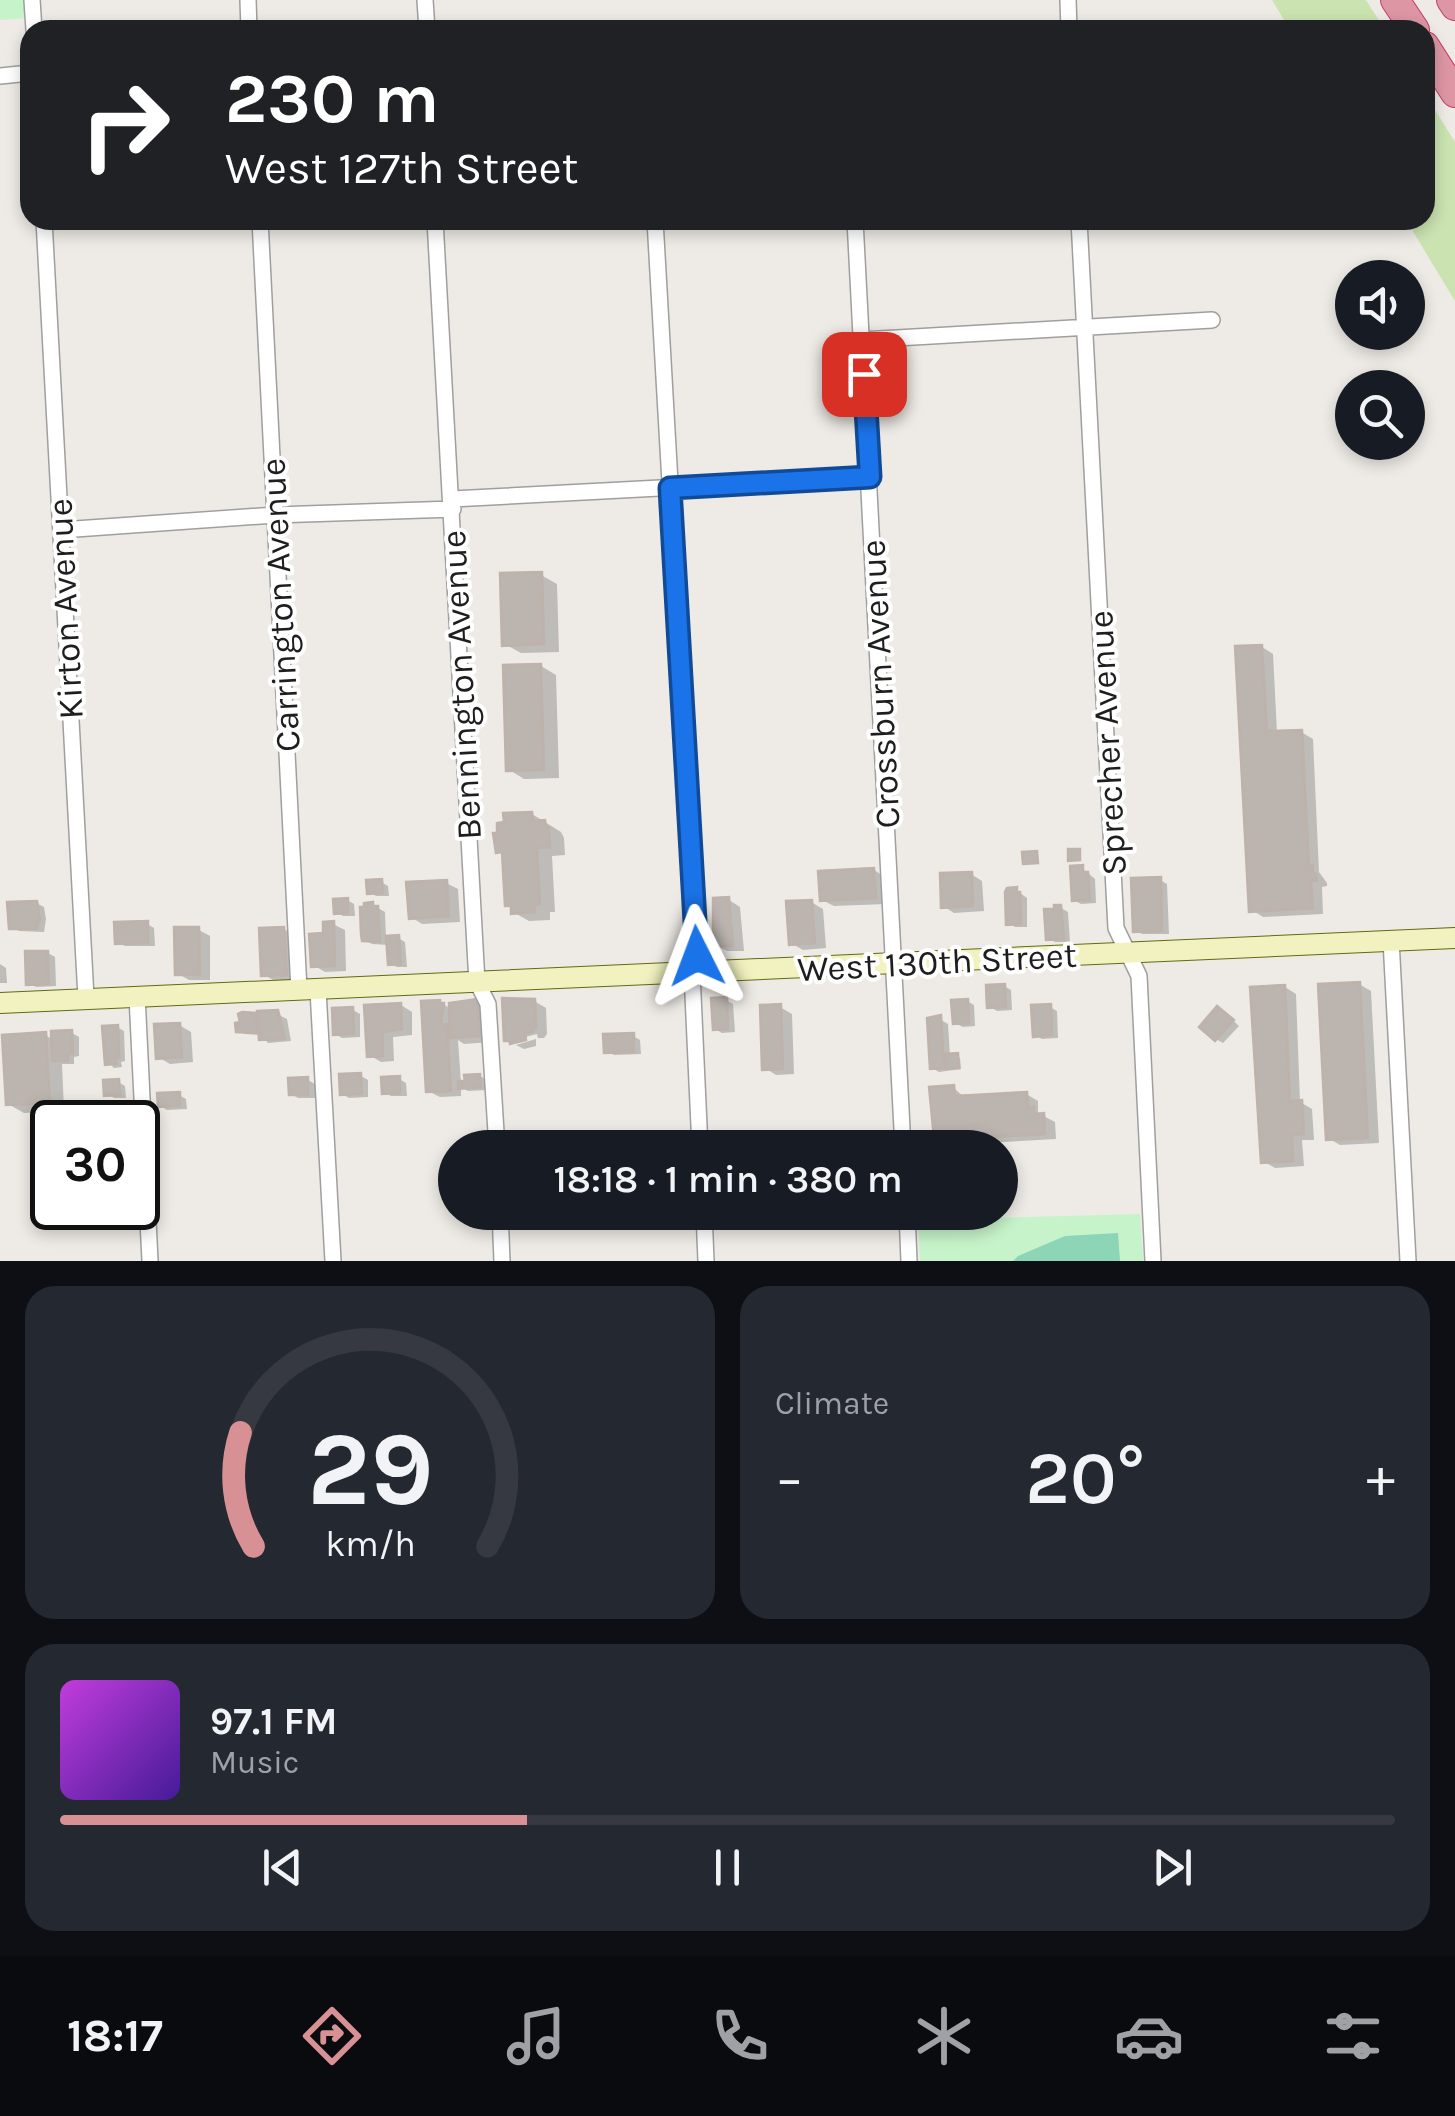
<!DOCTYPE html>
<meta charset="utf-8">
<style>
body{margin:0;font-family:Karla,sans-serif;background:#242831;color:#f1f3f6;height:100vh;display:flex;flex-direction:column;font-size:38px;white-space:nowrap}
*{box-sizing:border-box;margin:0}
p{font-size:32px;color:#9ea1a6}
.icon{flex:none;width:55px;height:55px;fill:none;stroke:currentColor;stroke-width:2;stroke-linecap:round;stroke-linejoin:round}
.map{position:relative;height:1261px;overflow:hidden}
.side{display:flex;flex-direction:column;gap:25px;padding:25px;background:#0d0f14;flex:1}
.side>*{flex:none}
.top-card{position:absolute;left:20px;top:20px;width:1415px;height:210px;border-radius:30px;box-shadow:0 5px 15px #0003;background:#202124;color:#fff;overflow:hidden}
.fabs{position:absolute;left:1335px;top:260px;display:grid;gap:20px}
.fabs a{display:grid;place-items:center;width:90px;height:90px;border-radius:50%;background:#171b24;box-shadow:0 5px 15px #0003;font-size:50px}
.speed{position:absolute;left:30px;top:1100px;display:flex;gap:20px;font-size:50px;font-weight:700;text-align:center}
.speed>*{display:grid;place-content:center;width:130px;height:130px;border-radius:50%;background:#171b24;box-shadow:0 5px 15px #0003;line-height:1}
.speed .limit{border:5px solid #111;border-radius:15px;background:#fff;color:#111}
.pin{position:absolute;display:grid;place-items:center;width:85px;height:85px;color:#fff;margin:-42px;border-radius:20px;box-shadow:0 5px 15px #0006}
.me{position:absolute;width:110px;margin:-55px;rotate:357deg;stroke-linejoin:round;filter:drop-shadow(0 0 8px #0008)}
.turn{display:flex;align-items:center;gap:35px;height:210px;padding:0 40px;font-size:45px}
.turn .icon{width:130px;height:130px;stroke-width:2.5}
.turn b{display:block;font-size:70px;line-height:85px}
.big{font-size:75px;font-weight:600;line-height:1.1}
.side .tile{flex:1;display:flex;flex-direction:column;justify-content:center;gap:15px;min-width:0;padding:0 35px;border-radius:30px;background:#242831}
.side .dial{align-items:center;gap:0}
.dial svg{height:260px;overflow:visible;fill:none;stroke:#363941;stroke-width:7;stroke-linecap:round;text-anchor:middle}
.dial text{fill:#f1f3f6;stroke:none}
.song{display:flex;align-items:center;gap:30px}
.cover{width:120px;height:120px;border-radius:15px;background:linear-gradient(135deg,hsl(290 70% 55%),hsl(260 70% 35%))}
.played{height:10px;border-radius:5px;background:linear-gradient(90deg,#d79093 35%,#363941 35%)}
.keys{display:flex;justify-content:space-around;direction:ltr}
.heat{display:flex;justify-content:space-between;align-items:center;font-size:55px;direction:ltr}
.side .tiles{flex:1;display:grid;gap:25px;grid-template-columns:1fr 1fr}
.tile:last-child{grid-column:span 2}
.trip{position:absolute;left:438px;top:1130px;width:580px;height:100px;border-radius:50px;background:#171b24;box-shadow:0 5px 15px #0003;font-weight:600;line-height:100px;text-align:center}
.tabs{display:flex;height:160px;justify-content:space-around;align-items:center;background:#090b0e;color:#9ea1a6}
.tabs .icon{width:70px;height:70px}
.tabs .active{color:#d79093}
.tabs b{font-size:45px;color:#f1f3f6}
.map>svg:first-child{display:block}
.grass{fill:#cae3b1}
.park{fill:#c7f3ca}
.pitch{fill:#8cd5b7}
.shadow{fill:#0003}
.building{fill:#bbb4af;stroke:#beb2aa;stroke-width:2.5}
.lines{fill:none;stroke-linecap:round;stroke-linejoin:round}
.street-casing{stroke:#9f9f9f;stroke-width:18}
.secondary-casing{stroke:#626a11;stroke-width:22}
.highway-casing{stroke:#c7386c;stroke-width:30}
.street{stroke:#fff;stroke-width:15}
.secondary{stroke:#f1f2bf;stroke-width:20}
.highway{stroke:#dd96a4;stroke-width:28}
.route-casing{stroke:#114b97;stroke-width:25}
.route{stroke:#1a73e8;stroke-width:18}
.labels{text-anchor:middle;stroke-width:8;stroke-linejoin:round;paint-order:stroke}
.street-label{font-size:35px;fill:#1e1e1e;stroke:#fff}
</style>
<div class="map">
<svg width="1455" height="1261" viewBox="0 0 1455 1261">
<rect width="100%" height="100%" fill="#eeebe6"/>
<!-- grass -->
<path class="grass" d="M1272,0H1366L1385,30H1290Z
M1425,94L1455,142V301L1406,220H1425Z"/>
<!-- park -->
<path class="park" d="M0,0H27L29,18L0,20Z
M1140,1214L1143,1261H920L918,1220Z"/>
<!-- pitch -->
<path class="pitch" d="M1118,1233L1120,1261H1013L1018,1256L1065,1236Z"/>
<!-- shadow -->
<path class="shadow" d="M541,575L557,584L559,652L521,653L505,644Z
M1262,647L1273,654L1277,733L1301,732L1313,739L1319,872L1327,883V886L1322,887L1323,914L1263,917L1252,910Z
M541,666L556,675L559,778L524,779L508,769Z
M532,814L561,832L564,838L565,855L552,856L555,912H550V920L529,921L513,912V908L508,904L505,855L498,851Z
M1082,868L1095,879L1096,903L1081,904L1074,900Z
M874,870L885,877L886,904L834,906L822,900Z
M971,874L982,881L984,911L954,913L943,906Z
M1160,880L1167,884L1169,934H1142L1135,930Z
M381,882L388,886L389,896H376L369,892Z
M446,883L458,889L460,922L422,924L411,917Z
M1016,890L1027,898V927H1015L1008,923Z
M347,900L354,904L355,916H343L336,912Z
M729,900L740,907L744,951H727L715,945Z
M811,902L823,909L826,948L803,950L791,943Z
M36,903L44,907L46,919L44,932L19,931L12,927Z
M378,908L385,912L386,939L398,938L405,942L407,967H397L390,963L389,945L372,944L365,940Z
M1061,908L1068,912L1070,942H1055L1048,938Z
M147,924L154,928L155,946H125L117,942Z
M333,924L345,930L346,971L325,972L313,965Z
M284,929L295,936L297,980L275,981L264,975Z
M199,930L210,936V980H189L177,973Z
M48,953L55,957L56,986L36,987L29,983Z
M0,964L6,968L7,983H0Z
M1359,984L1371,991L1379,1143L1340,1145L1328,1138Z
M1004,986L1011,990L1012,1010L997,1011L990,1007Z
M1285,987L1296,994L1300,1102L1312,1109L1314,1140H1302L1304,1166L1275,1168L1263,1161Z
M726,1000L733,1004L735,1032L722,1033L715,1029Z
M534,1001L546,1008L547,1034L544,1038H538L537,1034L514,1040V1044L506,1040Z
M967,1001L974,1005L975,1026L963,1027L955,1023Z
M439,1002L452,1009L478,1002L489,1008L491,1042L464,1044L458,1040L461,1084L480,1076L487,1080L488,1090L468,1091L461,1087V1096L440,1097L428,1091Z
M401,1005L412,1012V1035L393,1037L394,1061L381,1062L369,1055L367,1007Z
M780,1007L792,1014L794,1074L776,1075L765,1068Z
M1050,1007L1057,1011L1058,1038L1042,1039L1035,1035Z
M353,1010L360,1014V1037L342,1038L335,1034Z
M271,1011L287,1019L291,1041L268,1043L261,1035L245,1034L238,1030L243,1014Z
M1225,1013L1239,1026L1223,1043L1216,1039Z
M941,1020L948,1024L950,1056L960,1058L961,1069L939,1072L932,1068Z
M179,1025L191,1032L193,1062L170,1064L158,1057Z
M117,1027L124,1031L125,1061L121,1062L122,1067L114,1068L105,1059L104,1028Z
M72,1033L79,1037V1056L74,1057V1064H62L64,1111L24,1113L8,1104L45,1035L54,1040Z
M633,1036L640,1040L641,1054L614,1055L606,1051Z
M536,1039V1046L524,1049L516,1045Z
M361,1076L368,1080V1097L349,1098L342,1094Z
M399,1079L406,1083L407,1096H391L384,1092Z
M308,1080L315,1084V1098H298L291,1094Z
M118,1082L125,1086L126,1098H114L107,1094Z
M954,1088L965,1098L1026,1094L1038,1101V1113L1055,1122L1056,1139L986,1143V1148H936Z
M179,1095L186,1099L187,1109L167,1110L160,1106Z
M941,1212H990L991,1222L953,1224L942,1217Z"/>
<!-- building -->
<path class="building" d="M542,572L544,644L502,646L500,573Z
M1262,645L1267,731L1302,730L1309,866L1313,865V871L1309,872L1316,874L1317,881H1311L1313,908L1249,912L1235,646Z
M541,664L544,770L506,771L503,665Z
M532,812L533,821L545,820L546,827H549L550,847L537,848L540,904L535,905V912L511,914V906H505L502,852L496,853L493,833H497V823L504,822L503,813Z
M1068,849H1080V860L1068,861Z
M1037,851L1038,863L1023,864L1022,852Z
M1083,865V872H1088L1090,900L1072,901L1070,866Z
M874,868L876,898L820,901L818,871Z
M972,872L973,906L941,908L940,873Z
M1161,877L1162,931L1133,932L1131,878Z
M382,879L383,893L367,894L366,880Z
M447,880L449,916L409,919L406,882Z
M1017,887V892H1020L1021,924L1006,925L1005,892L1007,888Z
M729,897L733,946H713V898Z
M348,898V913L334,914L333,899Z
M812,900L815,943L789,945L786,901Z
M37,901L40,919L36,929H9L7,902Z
M373,902V906H378L380,942L362,941L361,934L360,907H364V903Z
M1054,905H1061L1064,939L1046,940L1044,909H1054Z
M148,921V943L115,944L114,922Z
M334,921L335,966L311,967L309,934L323,933V922Z
M174,927H199L200,975H175Z
M284,927L287,975L261,976L259,928Z
M399,935L401,964L388,965L386,936Z
M25,951H48L49,984L26,985Z
M1360,982L1368,1138L1326,1140L1318,984Z
M1005,984L1006,1007L987,1008L986,985Z
M1285,985L1290,1101L1302,1100L1304,1134L1292,1135L1293,1161L1261,1163L1250,987Z
M727,997L728,1029L713,1030L711,998Z
M502,998L535,999L536,1028H533V1032L525,1033L526,1040L510,1044V1041H504Z
M478,999L480,1036L450,1038L449,1003Z
M968,999L969,1023L953,1024L951,1000Z
M440,1000V1003H444L441,1024H447L451,1091L426,1092L421,1001Z
M401,1003L402,1029L383,1032V1056L367,1057L364,1005Z
M781,1004L783,1069L762,1070L760,1005Z
M1051,1004L1052,1035L1033,1037L1031,1005Z
M1217,1006L1234,1020L1215,1041L1199,1027Z
M353,1007L354,1034L333,1035L332,1008Z
M278,1010L285,1039L259,1040L257,1011Z
M242,1012L256,1013L257,1033L236,1032L235,1023L240,1022L238,1014Z
M941,1015L944,1068L930,1069L927,1018Z
M180,1023L182,1057L156,1059L154,1024Z
M118,1025L119,1058L115,1059L116,1064L105,1065L102,1026Z
M72,1030L73,1054H68V1061H52L51,1031Z
M46,1032L50,1103L6,1105L2,1035Z
M634,1033V1052L604,1053L603,1034Z
M958,1053L959,1068L946,1069L945,1054Z
M361,1073L362,1094L340,1095L339,1074Z
M480,1074L481,1087L458,1089V1081H465L464,1075Z
M400,1076V1093L382,1094L381,1077Z
M308,1077V1095H289L288,1078Z
M119,1079L120,1095L104,1096L103,1080Z
M954,1085L955,1096L1027,1092L1028,1108L1034,1107V1114L1044,1113L1045,1134L975,1138L976,1148H935L929,1087Z
M180,1092V1106L158,1107L157,1093Z
M939,1212H980V1216L939,1219Z"/>
<g class="lines">
<!-- street casing -->
<g class="street-casing">
<path id="street" d="M32,0L34,30
M248,0L249,30
M425,0L427,30
M1068,0L1069,30
M0,76L30,73
M44,220L86,998
M260,220L299,990
M435,220L476,965L477,982L488,1004L497,1148
M655,220L697,956L692,973L700,1148
M855,220L903,1148
M1079,220L1116,928L1139,976L1153,1261
M862,340L1212,320
M452,499L870,477
M61,530L275,515L453,509
M1391,940L1408,1261
M318,990L333,1261
M137,996L150,1261
M500,1212L502,1261
M704,1212L706,1261
M907,1212L909,1261"/>
</g>
<!-- secondary casing -->
<g class="secondary-casing">
<path id="secondary" d="M0,1003L1455,938"/>
</g>
<!-- highway casing -->
<g class="highway-casing">
<path id="highway" d="M1395,0L1415,30
M1451,0L1455,6
M1425,46L1455,93"/>
</g>
<!-- street -->
<use href="#street" class="street"/>
<!-- secondary -->
<use href="#secondary" class="secondary"/>
<!-- highway -->
<use href="#highway" class="highway"/>
</g>
<g class="lines">
<!-- route casing -->
<g class="route-casing">
<path id="route" d="M697,956L670,488L870,477L864,374"/>
</g>
<!-- route -->
<use href="#route" class="route"/>
</g>
<g class="labels">
<!-- street labels -->
<g class="street-label">
<text transform="translate(280 605) rotate(-93)" y="12">Carrington Avenue</text>
<text transform="translate(65 609) rotate(-93)" y="12">Kirton Avenue</text>
<text transform="translate(880 684) rotate(-93)" y="12">Crossburn Avenue</text>
<text transform="translate(461 685) rotate(-93)" y="12">Bennington Avenue</text>
<text transform="translate(1107 743) rotate(-93)" y="12">Sprecher Avenue</text>
<text transform="translate(937 962) rotate(-3)" y="12">West 130th Street</text>
</g>
</g>
</svg>
<div class="fabs">
<a><svg class="icon" aria-label="sound" viewBox="0 0 24 24"><path d="M4 9h4l5-4v14l-5-4H4zM17 9q2 3 0 6"/></svg></a>
<a><svg class="icon" aria-label="search" viewBox="0 0 24 24"><circle cx="10" cy="10" r="6"/><path d="M15 15l6 6"/></svg></a>
</div>
<div class="speed"><div class="limit">30</div></div>
<div class="pin" style="left:864px;top:374px;background:#d93025"><svg class="icon" aria-label="arrive" viewBox="0 0 24 24"><path d="M6 21V4h12l-3 4 3 4H6"/></svg></div>
<svg class="me" style="left:697px;top:956px" viewBox="-20 -20 40 40"><path d="M0-17L14 15 0 8-14 15z" fill="#1a73e8" stroke="#fff" stroke-width="4"/></svg>
<div class="trip">18:18 · 1 min · 380 m</div>
<div class="top-card">
<div class="turn"><svg class="icon" aria-label="right" viewBox="0 0 24 24"><path d="M7 20v-9h11M14 6l5 5-5 5"/></svg><div><b>230 m</b>West 127th Street</div></div>
</div>
</div>
<section class="side">
<div class="tiles">
<div class="tile dial"><svg viewBox="0 0 100 80">
<path d="M14 69A42 42 0 1 1 86 69"/>
<path d="M14 69A42 42 0 0 1 10 34" stroke="#d79093"/>
<text x="50" y="56" font-size="32" font-weight="700">29</text>
<text x="50" y="72" font-size="11">km/h</text>
</svg></div>
<div class="tile"><p>Climate</p>
<div class="heat"><a>−</a><b class="big">20°</b><a>+</a></div>
</div>
<div class="tile">
<div class="song"><i class="cover"></i><div><b>97.1 FM</b><p>Music</p></div></div>
<div class="played"></div>
<div class="keys"><svg class="icon" aria-label="previous" viewBox="0 0 24 24"><path d="M18 5L8 12l10 7zM5 5v14"/></svg><svg class="icon" aria-label="pause" viewBox="0 0 24 24"><path d="M8 5v14M16 5v14"/></svg><svg class="icon" aria-label="next" viewBox="0 0 24 24"><path d="M6 5l10 7-10 7zM19 5v14"/></svg></div>
</div>
</div>
</section>
<nav class="tabs">
<b>18:17</b>
<svg class="icon active" aria-label="directions" viewBox="0 0 24 24"><path d="M12 3l9 9-9 9-9-9zM9 14v-3h6M13 9l2 2-2 2"/></svg>
<svg class="icon" aria-label="music" viewBox="0 0 24 24"><path d="M9 18V5l10-2v13"/><circle cx="6" cy="18" r="3"/><circle cx="16" cy="16" r="3"/></svg>
<svg class="icon" aria-label="phone" viewBox="0 0 24 24"><path d="M5 4h4l2 5-3 2q2 4 5 5l2-3 5 2v4C11 20 4 13 5 4z"/></svg>
<svg class="icon" aria-label="climate" viewBox="0 0 24 24"><path d="M12 3v18M4 7l16 10M4 17L20 7"/></svg>
<svg class="icon" aria-label="car" viewBox="0 0 24 24"><path d="M5 17H2v-5l4-1 3-4h7l3 4 3 1v5h-3M9 17h6M6 11h13"/><circle cx="7" cy="17" r="2"/><circle cx="17" cy="17" r="2"/></svg>
<svg class="icon" aria-label="filters" viewBox="0 0 24 24"><path d="M4 7h16M4 17h16"/><circle cx="9" cy="7" r="2"/><circle cx="15" cy="17" r="2"/></svg>
</nav>
